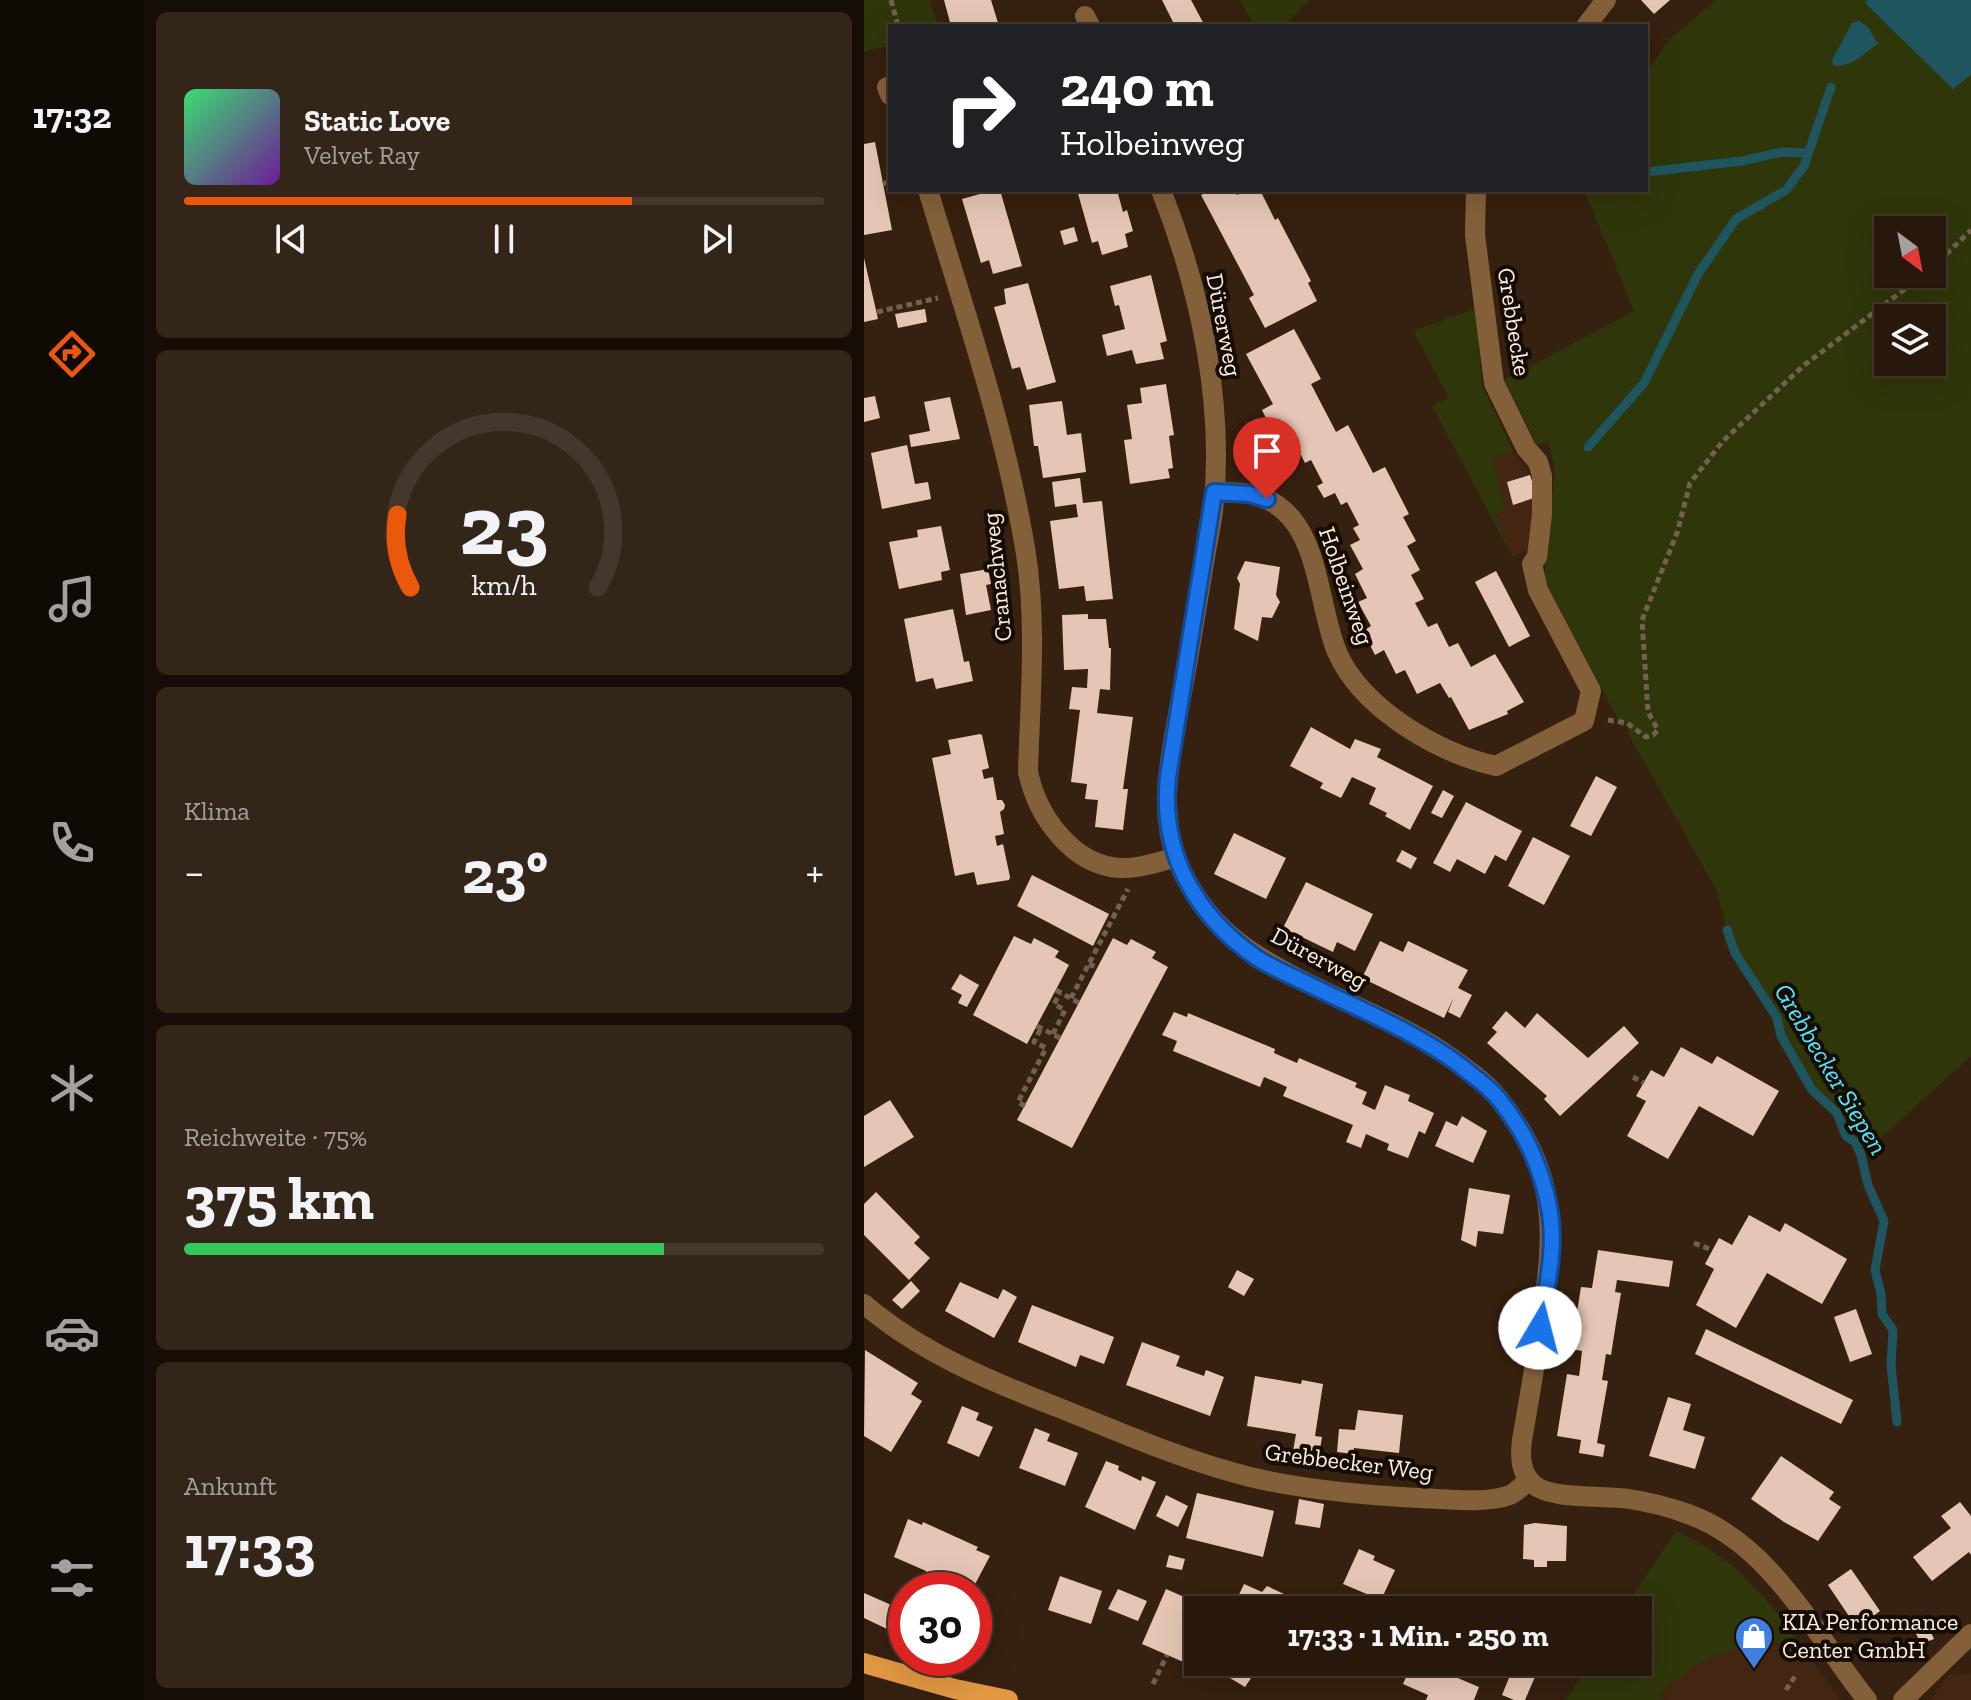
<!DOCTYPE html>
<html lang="de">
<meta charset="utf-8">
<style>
body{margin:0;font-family:"Zilla Slab",serif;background:#342519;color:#f1f3f6;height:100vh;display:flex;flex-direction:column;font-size:30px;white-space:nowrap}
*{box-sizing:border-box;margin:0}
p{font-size:26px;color:#a5a09d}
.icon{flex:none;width:44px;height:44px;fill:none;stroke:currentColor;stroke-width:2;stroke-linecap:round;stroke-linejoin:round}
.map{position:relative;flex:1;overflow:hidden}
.sheet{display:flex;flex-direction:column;gap:12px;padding:12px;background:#160d06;width:720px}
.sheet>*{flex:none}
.guide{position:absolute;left:24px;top:24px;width:760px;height:168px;border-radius:0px;box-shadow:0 8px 32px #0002,0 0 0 2px #44372c;background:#202124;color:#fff;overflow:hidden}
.needle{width:52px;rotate:148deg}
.fabs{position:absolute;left:1010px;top:216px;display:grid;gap:16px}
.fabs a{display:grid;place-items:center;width:72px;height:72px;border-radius:0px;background:#28180b;box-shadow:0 8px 32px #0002,0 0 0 2px #44372c;font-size:40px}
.speed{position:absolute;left:24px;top:1572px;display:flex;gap:16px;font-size:40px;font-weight:700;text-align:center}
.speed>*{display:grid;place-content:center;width:104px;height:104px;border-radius:50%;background:#28180b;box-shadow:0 8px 32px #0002,0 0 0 2px #44372c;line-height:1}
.speed .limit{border:12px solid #d22;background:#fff;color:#111}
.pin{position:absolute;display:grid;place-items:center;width:68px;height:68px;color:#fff;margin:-82px -34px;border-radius:50% 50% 50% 0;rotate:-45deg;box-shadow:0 0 8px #0007}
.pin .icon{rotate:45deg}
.me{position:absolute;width:88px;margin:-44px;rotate:8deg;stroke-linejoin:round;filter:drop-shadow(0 0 6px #0008)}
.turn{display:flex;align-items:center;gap:28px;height:168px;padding:0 40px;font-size:36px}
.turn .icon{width:104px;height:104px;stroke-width:2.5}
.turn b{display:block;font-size:56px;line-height:68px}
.big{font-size:60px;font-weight:800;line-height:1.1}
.sheet .card{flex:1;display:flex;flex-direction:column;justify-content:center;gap:12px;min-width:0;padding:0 28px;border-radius:12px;background:#342519}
.sheet .dial{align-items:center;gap:0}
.dial svg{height:208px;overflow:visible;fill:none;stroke:#44372c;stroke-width:7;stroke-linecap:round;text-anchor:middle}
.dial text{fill:#f1f3f6;stroke:none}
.song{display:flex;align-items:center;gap:24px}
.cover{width:96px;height:96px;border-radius:12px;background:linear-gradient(135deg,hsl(140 70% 55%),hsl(280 70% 35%))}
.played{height:8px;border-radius:4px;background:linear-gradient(90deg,#ea580c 70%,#44372c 70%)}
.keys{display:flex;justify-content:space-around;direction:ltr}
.heat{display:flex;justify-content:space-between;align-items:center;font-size:44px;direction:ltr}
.charge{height:12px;border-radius:6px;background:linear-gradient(90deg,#34c759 75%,#44372c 0)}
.trip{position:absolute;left:320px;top:1596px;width:468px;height:80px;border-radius:0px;background:#28180b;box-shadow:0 8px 32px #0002,0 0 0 2px #44372c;font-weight:800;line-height:80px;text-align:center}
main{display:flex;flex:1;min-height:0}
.tab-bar{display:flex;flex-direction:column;width:144px;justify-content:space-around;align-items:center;background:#100a04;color:#a5a09d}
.tab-bar .icon{width:56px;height:56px}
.tab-bar .current{color:#ea580c}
.tab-bar b{font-size:36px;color:#f1f3f6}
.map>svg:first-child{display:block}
.built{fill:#432611}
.green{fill:#2f3609;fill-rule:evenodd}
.water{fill:#1f555e}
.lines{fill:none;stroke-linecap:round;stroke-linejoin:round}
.stream{stroke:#1f555e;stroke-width:9}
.building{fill:#e5c6b4}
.path{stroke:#746051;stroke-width:5;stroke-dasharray:6 4;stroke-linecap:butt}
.minor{stroke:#83603a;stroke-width:20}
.major{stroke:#e29843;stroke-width:20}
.route-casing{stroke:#114b97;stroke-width:20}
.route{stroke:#1a73e8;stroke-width:14}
.labels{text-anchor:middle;stroke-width:8;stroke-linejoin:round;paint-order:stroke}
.street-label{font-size:24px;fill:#fdeee3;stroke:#160c06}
.poi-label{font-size:24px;fill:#fdeee3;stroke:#160c06;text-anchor:start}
.water-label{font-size:26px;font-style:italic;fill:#54e8fe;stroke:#160c06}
</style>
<main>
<nav class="tab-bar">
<b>17:32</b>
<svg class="icon current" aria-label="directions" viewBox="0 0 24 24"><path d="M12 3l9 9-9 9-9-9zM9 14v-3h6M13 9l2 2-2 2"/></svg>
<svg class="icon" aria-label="music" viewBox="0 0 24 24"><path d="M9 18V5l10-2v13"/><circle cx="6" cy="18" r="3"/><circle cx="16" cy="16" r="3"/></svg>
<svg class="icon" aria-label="phone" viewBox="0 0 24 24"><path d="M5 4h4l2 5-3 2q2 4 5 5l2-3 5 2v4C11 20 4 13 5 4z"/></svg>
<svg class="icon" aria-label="climate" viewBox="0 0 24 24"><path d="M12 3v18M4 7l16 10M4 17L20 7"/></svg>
<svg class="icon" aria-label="car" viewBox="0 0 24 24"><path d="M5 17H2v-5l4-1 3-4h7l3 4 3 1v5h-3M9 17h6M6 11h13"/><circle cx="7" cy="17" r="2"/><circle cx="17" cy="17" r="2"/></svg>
<svg class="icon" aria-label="filters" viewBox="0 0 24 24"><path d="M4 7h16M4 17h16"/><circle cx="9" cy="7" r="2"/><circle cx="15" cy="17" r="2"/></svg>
</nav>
<section class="sheet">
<div class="card">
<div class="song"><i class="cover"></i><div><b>Static Love</b><p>Velvet Ray</p></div></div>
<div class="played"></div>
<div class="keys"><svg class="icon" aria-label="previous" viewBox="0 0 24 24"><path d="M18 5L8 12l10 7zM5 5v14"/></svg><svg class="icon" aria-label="pause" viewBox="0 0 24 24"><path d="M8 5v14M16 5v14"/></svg><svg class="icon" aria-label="next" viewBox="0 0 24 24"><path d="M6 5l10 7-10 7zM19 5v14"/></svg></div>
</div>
<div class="card dial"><svg viewBox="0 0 100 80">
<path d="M14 69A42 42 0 1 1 86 69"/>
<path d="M14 69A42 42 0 0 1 9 41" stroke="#ea580c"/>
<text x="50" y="56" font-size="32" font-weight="700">23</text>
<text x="50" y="72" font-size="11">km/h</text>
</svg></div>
<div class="card"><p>Klima</p>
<div class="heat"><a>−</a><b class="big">23°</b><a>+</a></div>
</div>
<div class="card"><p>Reichweite · 75%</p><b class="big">375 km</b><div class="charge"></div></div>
<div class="card"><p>Ankunft</p><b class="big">17:33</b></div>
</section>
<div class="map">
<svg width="1107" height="1700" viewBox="0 0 1107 1700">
<rect width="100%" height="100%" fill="#36200f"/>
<!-- built -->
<path class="built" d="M649,451L666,475L673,497L665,549L648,557L632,513L641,510L627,457Z
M907,1640L934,1642L977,1700H800L794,1697L811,1679L857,1652Z
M1107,1674V1700H1066L1085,1675Z"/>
<!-- green -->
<path class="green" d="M0,0H66L74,26H26V45L0,52Z
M376,0H445L420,26H390Z
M852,0H1107V1056L999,1154L993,1141L984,1135L975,1112L950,1089L919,1035L914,1017L880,967L866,929L863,930L853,891L766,737L763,724L758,727L680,579L691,468L684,442L673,445L640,380L770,311L720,190H782V72L807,38ZM1024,230H1068V274H1024ZM1024,318H1068V362H1024Z
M612,308L618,386L649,451L628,458L642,510L632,514L647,554L568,406L584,397L550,331Z
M812,1531C869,1557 899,1592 934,1642C880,1638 832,1658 795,1696L800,1700H702L726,1662H774V1610H759Z"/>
<!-- water -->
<path class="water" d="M1003,0H1107V75L1089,89L1001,3Z
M995,21L1004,27L1014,44C1000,53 986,69 969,65L968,60L988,23Z"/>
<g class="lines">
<!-- stream -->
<path class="stream" d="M782,172L878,161L918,152L944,153
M724,447L780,383L834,274L872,219L922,190L940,166L967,87
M863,930L871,953L913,1018L917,1036L948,1090L973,1113L982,1136L991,1142L997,1155L1004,1185L1020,1221L1011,1270L1017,1294L1018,1314L1029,1330L1027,1365L1033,1422"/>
</g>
<!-- building -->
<path class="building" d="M80,0H127L135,26H87Z
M298,0H327L341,26H311Z
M777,0H806L790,14Z
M11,142L28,230L0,235V144Z
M130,190H136L158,266L129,274L125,260L117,263L98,199Z
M213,190H253L259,212L263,210L269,231L261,234L264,247L238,255L234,241L228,243Z
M339,190H370L373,195L384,190H396L411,220L414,218L447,281L444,283L453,301L401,328L385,298L390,295L337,195L341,193Z
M210,227L214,241L200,245L196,231Z
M0,258L14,319L0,322Z
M287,275L303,341L296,343L300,359L272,364L268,350L243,356L238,335L261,329L255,305L251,306L246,286Z
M164,283L192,382L163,390L156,367L148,369L130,307L142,304L140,289Z
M61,309L63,322L34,328L31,314Z
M430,329L457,379L447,384L472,432L484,425L509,473L521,467L545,514L539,517L552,541L543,546L556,570L547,575L560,599L551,603L564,627L573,623L585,647L594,643L607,667L631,654L660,702L643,711L644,714L605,730L587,697L585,698L576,683L553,694L541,670L532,674L520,650L511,655L499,631L507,626L494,602L503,598L491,574L499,569L486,545L496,540L489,528L495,525L483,502L477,505L471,493L460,498L453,486L459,483L447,460L441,463L435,451L423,457L416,445L422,442L410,419L404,422L398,410L409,404L382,354Z
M302,384L310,435L305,436L309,468L304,469L306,478L266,484L260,440L268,439L263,405L278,403L276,388Z
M11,396L16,418L0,422V398Z
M86,397L96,439L47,447L45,435L66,431L60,402Z
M198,401L203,435L217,433L222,472L179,478L174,446H170L165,405Z
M43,445L51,484L64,482L67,499L18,509L7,453Z
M666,475L673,497L649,505L643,482Z
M216,478L219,503L238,501L249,599L222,601L220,586L195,589L186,521L214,517L212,504L191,507L188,482Z
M77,526L86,570L77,572L78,580L35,589L25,542L54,537L53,530Z
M381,561L416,567L412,595L416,602L408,618L398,617L394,641L370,629L376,584L373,578Z
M124,569L127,584L122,585L127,610L102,615L96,574Z
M632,571L666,636L645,647L611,582Z
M89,609L100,662L105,661L109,681L72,689L69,678L52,682L40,619Z
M224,614V619H242L245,648H247L246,690L236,689L233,713L269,717L259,789H264L259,830L231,827L234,800L221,799L223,784L207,782L216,710L205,709L208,687L223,688L224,669L200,670L198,615Z
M447,727L486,749L491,739L517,749L513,757L569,786L546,830L521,816L523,813L505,804L512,788L488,777L477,798L456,788L459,783L426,766Z
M116,734L118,735L125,768L118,770L120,779L129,777L133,800H138L141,805L140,809L136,812L140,834L131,836L133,846L139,844L146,877L145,880L113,885L110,872L91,876L68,758L87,754L84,740Z
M732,776L753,787L727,836L706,826Z
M579,790L590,796L578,818L567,813Z
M602,802L658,831L642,861L631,855L621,874L593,859L586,872L569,863Z
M370,833L422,858L402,899L350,874Z
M669,837L706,856L680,905L644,886Z
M538,850L553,858L547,869L532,861Z
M168,875L245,914L229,946L153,906Z
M442,882L509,914L491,951L473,942L469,952L419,928Z
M150,936L167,944L170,938L195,951L191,957L205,965L163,1044L109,1015Z
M249,938L263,945L267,939L292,952L288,958L304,967L208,1148L153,1120Z
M516,941L539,952L544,941L604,970L594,988L608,995L596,1018L584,1012L590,997L580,1018L498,978Z
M96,974L115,985L103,1007L94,1003L98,995L87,989Z
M642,1011L661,1028L673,1013L724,1058L760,1026L775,1043L696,1116L680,1099L683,1096L623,1043L633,1032L628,1028Z
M310,1012L323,1017L324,1013L411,1049L410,1053L433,1063L435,1058L493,1083L491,1087L503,1092L498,1104L511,1110L521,1085L546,1095L544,1101L570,1113L561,1134L555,1131L544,1158L523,1150L525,1144L502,1134L497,1148L482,1142L489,1125L419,1096L423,1087L400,1077L396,1087L309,1051L313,1041L298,1035Z
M817,1047L848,1064L853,1056L915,1091L889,1136L835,1106L804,1159L763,1136L782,1101L772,1096L787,1070L800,1077Z
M26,1100L50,1137L0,1167V1116Z
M598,1116L623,1131L609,1163L571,1146L582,1121L593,1126Z
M605,1188L646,1195L639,1234L614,1231L612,1247L597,1240Z
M12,1192L56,1237L50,1243L66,1258L45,1280L0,1235V1204Z
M885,1215L916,1232L921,1223L983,1259L958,1304L903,1273L872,1328L832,1305L850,1269L841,1264L855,1238L868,1245Z
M734,1250L809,1261L805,1287L753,1280L751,1292L757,1293L752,1323L747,1355L742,1354L738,1380L744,1381L733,1443L741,1445L739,1457L715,1453L717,1440L693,1436L703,1374L715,1376L716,1369L718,1351L707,1349L717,1287L728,1288Z
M373,1270L390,1279L380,1296L364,1287Z
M47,1281L56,1291L38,1309L28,1300Z
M96,1282L134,1299L139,1289L153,1297L130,1338L81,1311Z
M168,1305L250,1337L240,1364L216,1355L212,1367L154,1342Z
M992,1309L1008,1354L986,1362L970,1317Z
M842,1329L989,1400L977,1424L831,1354Z
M278,1342L316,1356L312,1366L340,1376L342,1370L360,1377L346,1416L262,1385Z
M1,1350L54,1383L47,1394L58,1401L27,1452L0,1436Z
M391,1376L437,1384L438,1380L459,1384L451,1436L458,1437L454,1461L428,1457L432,1434L383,1426Z
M804,1397L827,1404L819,1430L841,1437L831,1469L785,1456Z
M98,1406L115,1413L112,1420L129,1427L115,1457L83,1443Z
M494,1410L539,1415L535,1453L490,1448L489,1454L473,1452L475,1429L491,1430Z
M171,1428L186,1434L183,1441L214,1453L201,1486L155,1468Z
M917,1456L970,1492L965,1499L977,1507L954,1541L920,1522L887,1499Z
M242,1461L255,1466L254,1470L277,1481L278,1476L292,1482L271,1530L221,1507Z
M333,1493L410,1511L399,1557L322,1538Z
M302,1495L324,1506L314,1527L292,1516Z
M435,1499L460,1504L456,1528L431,1524Z
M1096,1502L1107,1516V1555L1105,1552L1068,1581L1049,1557L1087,1528L1077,1516Z
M44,1519L58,1525L59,1522L114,1547L112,1550L126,1556L108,1590L76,1577L74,1580H67L62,1578V1571L30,1557Z
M671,1523L703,1526L702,1561H683V1567H670V1560L659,1559L660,1525Z
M495,1549L511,1556L509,1560L531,1570L517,1600L479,1584Z
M305,1555L321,1559L318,1570L302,1567Z
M987,1569L1016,1611L993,1628L964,1585Z
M196,1576L238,1591L227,1624L184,1610Z
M380,1584L398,1592L403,1586L435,1601L431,1610H382L384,1607L372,1601Z
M254,1589L283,1601L274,1621L244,1609Z
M302,1589L350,1610H334V1640L324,1664L278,1644Z
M0,1593L32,1607L35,1601L42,1604V1629L26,1622L23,1629L0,1618Z
M749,1598L761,1604L757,1610H742Z
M1059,1615L1070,1639L1057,1644L1046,1621Z
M363,1662H368L389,1675L381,1687L366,1678L359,1669Z
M657,1662L676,1665L661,1700H650L638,1695L647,1673L651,1675Z
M548,1663L573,1674L575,1670L615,1687L610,1700H562L564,1695L539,1684Z"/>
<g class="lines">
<!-- path -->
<path class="path" d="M27,0L34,26
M19,184L26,181
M1068,268L1107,230
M13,312L74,298
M744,720L763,723L782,737L789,735L794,730L784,712L778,620L813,533L826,483L859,441L939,366L1061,274
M225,964L234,968
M192,990L215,1003
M207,998L264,889
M173,1026L196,1038
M189,1034L201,1010L190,1004L196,993
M769,1077L780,1083
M161,1106L154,1102L182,1048L170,1042L177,1028
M830,1243L848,1250
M62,1590L67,1580
M289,1684L303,1655
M922,1690L933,1673"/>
<!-- minor -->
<path class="minor" d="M221,16L226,26
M722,26L742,0
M23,87L26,95
M64,190C100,310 142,430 162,554C173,625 166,701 164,772C173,815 208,866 257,868C274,869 296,862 312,857
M297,190C336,289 361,404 349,511C346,532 341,554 338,575C331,616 325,657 317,697C308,752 292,808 314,862C340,925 384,954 443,983C485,1004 540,1026 579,1052C597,1065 621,1081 635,1099C694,1173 691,1229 678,1318C672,1359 665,1400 658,1440C656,1456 656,1473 670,1485C688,1500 741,1495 765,1499C785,1502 805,1507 824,1514C908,1544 950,1634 1003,1700
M350,492C362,492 375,492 387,494C457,509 451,599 473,652C498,709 574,753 632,766L720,721L727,691L674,590L668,564L673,557L678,514V476L674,462L662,448L630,383L611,235L612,190
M0,1304C57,1353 128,1382 198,1409C260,1434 321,1461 386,1477C441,1490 499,1495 555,1498C581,1499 622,1504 646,1495C653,1492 659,1485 665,1480
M1039,1700L1107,1634"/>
<!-- major -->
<path class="major" d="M0,1663L91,1689L144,1700"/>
</g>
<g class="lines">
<!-- route casing -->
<g class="route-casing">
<path id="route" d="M403,499L385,494L350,492L304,777C296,853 331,915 393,958C408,968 426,975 442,983C494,1009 551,1031 597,1066C609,1076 624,1086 634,1098C661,1131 679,1171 686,1213C692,1250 682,1290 676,1328"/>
</g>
<!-- route -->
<use href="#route" class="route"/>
</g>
<!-- icons -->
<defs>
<g id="shop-pin" transform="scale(2)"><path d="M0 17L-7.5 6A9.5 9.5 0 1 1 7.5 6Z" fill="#3f7fe0" stroke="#160c06"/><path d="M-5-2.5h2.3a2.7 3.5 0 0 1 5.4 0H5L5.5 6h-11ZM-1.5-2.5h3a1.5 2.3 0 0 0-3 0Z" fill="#fff"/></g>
</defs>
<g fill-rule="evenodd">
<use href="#shop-pin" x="890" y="1636"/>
</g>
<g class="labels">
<!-- street labels -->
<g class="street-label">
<text transform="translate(650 322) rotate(81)" y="8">Grebbecke</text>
<text transform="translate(360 325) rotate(79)" y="8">Dürerweg</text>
<text transform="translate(133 577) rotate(-96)" y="8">Cranachweg</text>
<text transform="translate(482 586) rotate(71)" y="8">Holbeinweg</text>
<text transform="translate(455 958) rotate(28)" y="8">Dürerweg</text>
<text transform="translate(485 1462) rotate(7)" y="8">Grebbecker Weg</text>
</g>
<!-- poi labels -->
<g class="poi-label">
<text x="918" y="1630">KIA Performance<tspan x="918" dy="28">Center GmbH</tspan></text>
</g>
<!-- water labels -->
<g class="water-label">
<text transform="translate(967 1069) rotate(59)" y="9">Grebbecker Siepen</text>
</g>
</g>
</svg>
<div class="fabs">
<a><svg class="needle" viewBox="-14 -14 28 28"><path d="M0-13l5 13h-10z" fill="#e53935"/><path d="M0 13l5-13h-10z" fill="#a5a09d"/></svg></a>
<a><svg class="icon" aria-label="layers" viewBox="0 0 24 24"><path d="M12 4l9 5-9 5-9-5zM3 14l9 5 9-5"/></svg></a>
</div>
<div class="speed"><div class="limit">30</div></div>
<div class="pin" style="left:403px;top:499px;background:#d93025"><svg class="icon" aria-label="arrive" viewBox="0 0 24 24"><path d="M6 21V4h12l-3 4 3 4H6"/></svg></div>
<svg class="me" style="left:676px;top:1328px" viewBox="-20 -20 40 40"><circle r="19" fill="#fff"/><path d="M0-13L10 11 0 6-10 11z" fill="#1a73e8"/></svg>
<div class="trip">17:33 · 1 Min. · 250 m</div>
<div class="guide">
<div class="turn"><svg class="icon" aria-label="right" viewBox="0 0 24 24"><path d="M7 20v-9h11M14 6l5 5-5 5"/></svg><div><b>240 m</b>Holbeinweg</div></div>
</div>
</div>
</main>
